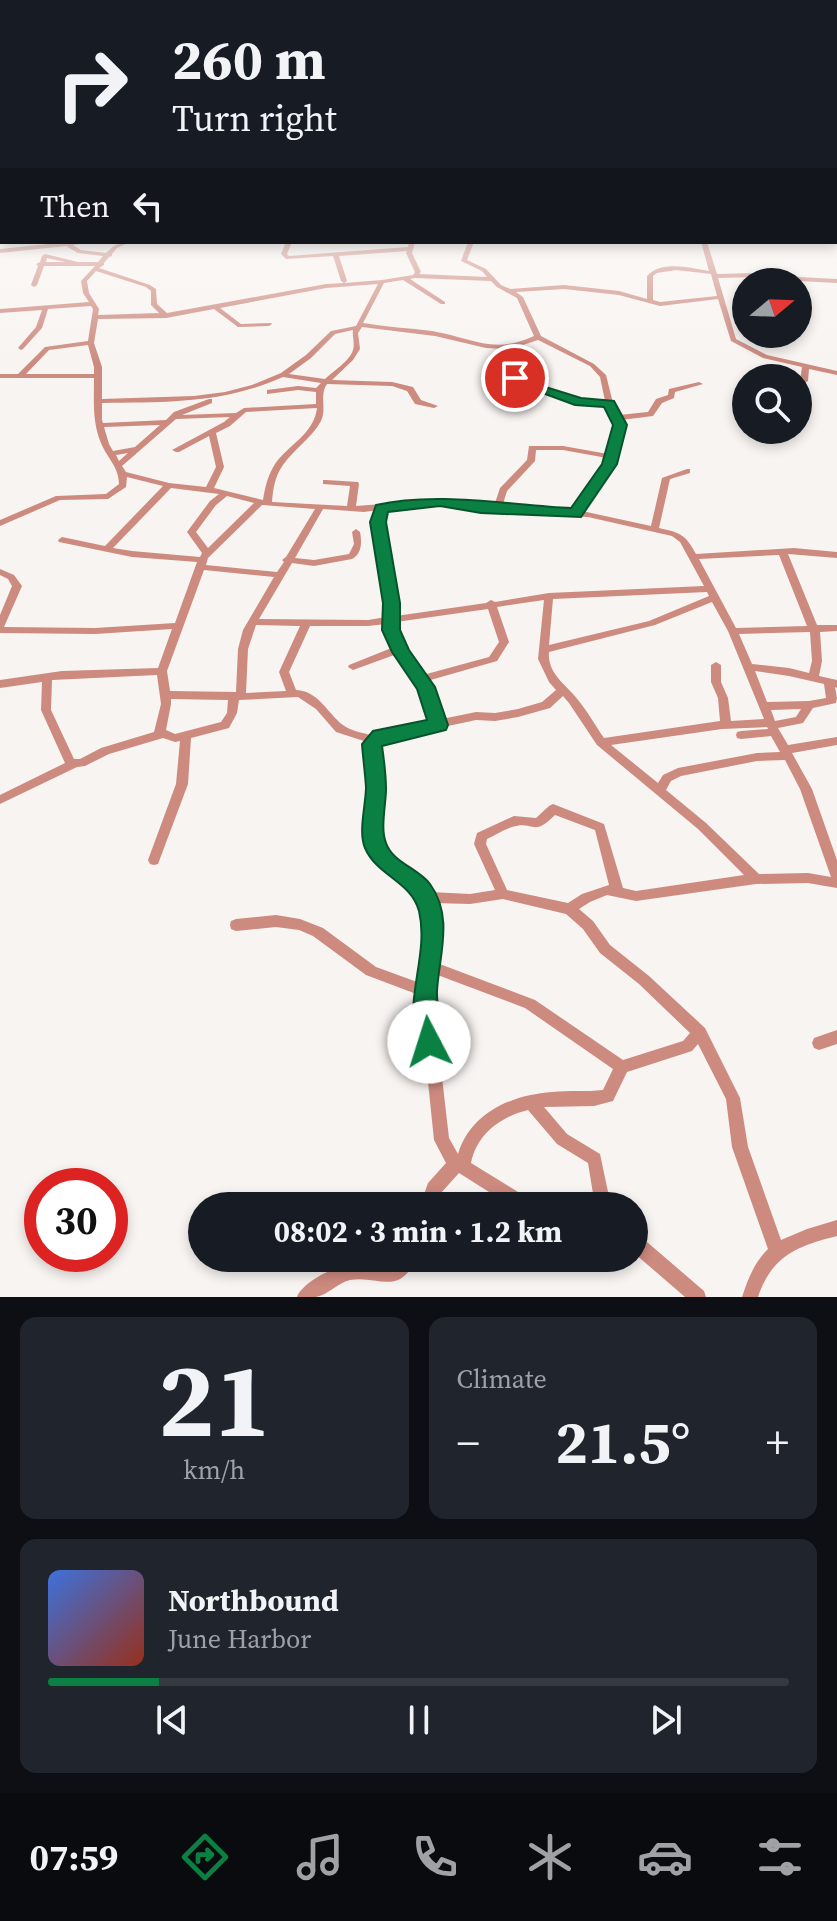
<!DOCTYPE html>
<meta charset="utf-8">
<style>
body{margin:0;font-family:"Source Serif 4",serif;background:#20242c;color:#f1f3f6;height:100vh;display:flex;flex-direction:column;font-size:30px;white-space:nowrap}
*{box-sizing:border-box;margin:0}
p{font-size:26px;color:#9ea1a6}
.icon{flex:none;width:44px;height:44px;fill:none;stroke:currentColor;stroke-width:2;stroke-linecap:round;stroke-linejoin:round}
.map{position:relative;height:1297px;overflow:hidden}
.details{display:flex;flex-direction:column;gap:20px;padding:20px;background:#0d0f14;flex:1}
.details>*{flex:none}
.hud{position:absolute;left:0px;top:0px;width:838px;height:244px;box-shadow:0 4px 12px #0003;background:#171b24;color:#f1f3f6;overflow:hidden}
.needle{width:52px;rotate:71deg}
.controls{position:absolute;left:732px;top:268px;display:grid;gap:16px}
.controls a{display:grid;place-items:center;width:80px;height:80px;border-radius:50%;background:#171b24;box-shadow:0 4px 12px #0003;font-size:40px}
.speed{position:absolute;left:24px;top:1168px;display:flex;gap:16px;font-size:40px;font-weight:700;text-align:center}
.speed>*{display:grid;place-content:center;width:104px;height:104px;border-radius:50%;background:#171b24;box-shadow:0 4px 12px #0003;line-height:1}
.speed .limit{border:12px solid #d22;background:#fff;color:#111}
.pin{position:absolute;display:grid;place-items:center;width:68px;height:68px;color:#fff;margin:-34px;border:4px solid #fff;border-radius:50%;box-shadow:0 2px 8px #0007}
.me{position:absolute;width:88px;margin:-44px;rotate:355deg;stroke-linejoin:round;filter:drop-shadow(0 0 6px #0008)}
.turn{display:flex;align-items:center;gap:28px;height:168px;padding:0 40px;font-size:36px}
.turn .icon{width:104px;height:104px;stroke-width:2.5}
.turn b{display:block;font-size:56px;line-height:68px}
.then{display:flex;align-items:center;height:76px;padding:0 40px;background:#0003;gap:16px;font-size:30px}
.big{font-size:60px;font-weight:700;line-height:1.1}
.details .widget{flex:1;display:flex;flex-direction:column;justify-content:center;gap:12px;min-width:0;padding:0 28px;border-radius:16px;background:#20242c}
.details .dial{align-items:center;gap:0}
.dial b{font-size:104px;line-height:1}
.song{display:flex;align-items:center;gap:24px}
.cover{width:96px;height:96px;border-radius:12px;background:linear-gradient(135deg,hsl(220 70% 55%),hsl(10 70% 35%))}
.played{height:8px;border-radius:4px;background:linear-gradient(90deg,#0b8043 15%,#363941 15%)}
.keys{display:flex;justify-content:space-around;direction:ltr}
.heat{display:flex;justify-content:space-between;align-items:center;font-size:44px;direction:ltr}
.details .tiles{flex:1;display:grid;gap:20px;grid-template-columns:1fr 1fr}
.widget:last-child{grid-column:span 2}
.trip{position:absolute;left:188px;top:1192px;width:460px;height:80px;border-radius:40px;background:#171b24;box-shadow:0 4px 12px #0003;font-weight:700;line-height:80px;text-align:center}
.dock{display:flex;height:128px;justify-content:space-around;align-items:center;background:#090b0e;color:#9ea1a6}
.dock .icon{width:56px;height:56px}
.dock .selected{color:#0b8043}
.dock b{font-size:36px;color:#f1f3f6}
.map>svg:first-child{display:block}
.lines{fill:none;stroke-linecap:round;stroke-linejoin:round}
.minor{fill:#cd8a7f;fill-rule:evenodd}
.route{fill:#0b8043;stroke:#07532c;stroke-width:2}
</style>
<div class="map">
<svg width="837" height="1297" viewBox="0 0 837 1297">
<rect width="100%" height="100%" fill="#f8f4f1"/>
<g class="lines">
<!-- minor -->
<path class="minor" d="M836,230H837V234H836Z
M67,242H92L73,245L81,250L106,253C114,245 119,242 130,242L117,248L112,254V256L109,257L104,263V265L99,268L150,285L156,289L157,304L167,313L326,284L344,283L341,281L333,256L286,259L281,254L286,242H292L287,254L289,256L408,247L409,242H415L412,253L421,272L419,274L487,277L482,271L461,261L468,242H474L467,260L486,269L501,285L510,289L564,285L619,291L647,299V276C662,260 690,268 709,271L701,242H707L717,274L787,272L799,277L837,279V283L798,281L786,276L718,278L736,339L767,355L837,371V375L809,369L808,381L804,383L800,381L802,367L763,358L731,341L718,299L660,306L619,295L564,289L516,292L523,297L541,336L594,364L606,375L613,403L619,415L648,412L656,399L668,395L669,389L699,382L703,384L675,392L674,398L662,403L653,416L621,420C632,444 596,491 582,511L651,526L662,478L687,469H690V473L670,479L659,528C681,533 685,534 696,554L794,548L837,552V558L788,554L817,625H837V631L820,632L822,661L819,676L837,680V688L835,687L837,698L836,703L813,708L803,723L778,728L788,745L837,737V745L792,753L812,789L837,860V888L808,883L756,884L636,901L607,895L590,902L579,909L593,921L610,945L649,976L705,1028L740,1098L748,1147L781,1240L807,1229L837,1220V1236C798,1246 772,1255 758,1297H742C748,1279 754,1263 768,1249L732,1147L726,1099L698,1044L692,1051L627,1072L613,1101L594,1106L544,1107L567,1134L600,1154L611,1206H595L588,1163L557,1144L528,1110C500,1117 477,1134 471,1163L531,1200L533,1206H511L459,1173L440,1194L436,1206H420L428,1183L446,1163L434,1140L419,995L366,975L313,936L299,930L276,927L236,931L231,929L230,925L231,921L236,919L276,915L300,919L323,928L376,967L420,983L425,953V914L419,895L411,886L383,867L368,844L370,785L367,742L336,732L316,709L298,697L239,700L237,713L229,728L191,738L188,784L158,864L154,865L150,864L148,860L176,784L180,741L175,742L163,738L109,754L85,766L77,767L0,804V795L65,763L41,710L42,682L0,688V680L62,671L158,668L172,629L95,634L0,633V615L12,586L8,579L0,575V569L14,575L22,586L4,627L95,628L175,623L197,562L132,557L59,542L58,540L62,537L105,546L163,486L127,477L126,487L108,499L60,500L0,526V520L56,496L106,494L119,484C119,467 107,458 101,443C92,422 94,400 94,378H0V374H18L45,347L88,341L93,309L91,306L48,309L42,328L23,349L21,350L18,348L36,327L42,310L0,313V309L89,302L83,293L81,281L95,266H44L37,285L34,287L31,285L38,266L36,264L40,262L42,256L45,254L78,262H98L103,256L78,253L66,246L0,253V249ZM407,251L406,253L415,272L413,275L382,280L344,283L347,281L339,256ZM47,258L65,262H46ZM676,270L711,274L717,296L660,302L653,300V276L657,273ZM96,271L146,287L151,291V305L159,313L98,315L99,309L89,293L87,281ZM415,278L491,281L497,287L517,298L534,336C493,355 473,338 432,331C409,328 386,327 363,323L384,283L403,280L441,304H445V302L410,279ZM378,284L356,326L331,331L306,355L281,373L252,385L225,392L194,396L102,399V367L94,343L98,319L166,318L214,309L238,327L269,326L272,324L271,323L241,324L220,308L326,288ZM362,327L435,336L486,348L505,349L517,369L511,378L512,380L576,404L606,405C618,429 618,429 608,454L563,446H529L527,460L500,488L494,506L446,499L356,506L359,484L358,482L326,480H323V484L350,486L347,506L272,502C273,489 275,476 283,465C294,449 311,439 321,421C327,408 319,395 327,384L392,386L407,391L415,404L434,408L438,406L421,400L413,387L392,382L332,380L353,360L360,349L358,333ZM353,330C352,336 355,344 353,350C350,361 333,371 325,379L289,374L311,358L335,334ZM538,340L590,366L600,377L605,401L580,400L519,377L525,369L511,349ZM88,345L94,367V374H26L49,350ZM283,377L321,383L316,388L298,386L267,390V394L298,390L316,392V404L244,408L236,413L182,415L212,403V399H209L174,412L166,420L103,423L102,420V403C167,402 222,404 283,377ZM317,408C314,434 288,445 275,464C268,475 265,487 263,500L214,488L224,467L216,433L230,426L246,412ZM230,417L224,422L172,450L176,452H179L209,436L216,467L206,487L169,483L126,472L122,466L176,419ZM160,425L135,447L113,451L109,444L104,427ZM536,450H563L607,458L602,470L573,511L502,507L507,491L535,461ZM128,453L119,461L116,455ZM171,488L219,494L210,501L187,532L202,553L200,557L132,551L113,548ZM227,496L254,503L208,548L196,532L216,505ZM262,505L315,509L286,557L282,560L284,562L277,572L206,565L208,558ZM446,505L497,513L588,517L672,536L680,542L704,586L549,593L495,602L491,600L486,603L396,616V603L382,533L385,510ZM323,509L364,512L377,510L374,533L386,603V617L368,620L259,619L292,563L314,566L352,559C362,554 362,542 360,532L356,529L352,532L354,544L349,554L314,560L295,558ZM779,555L807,626L736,628L699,559ZM204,570L274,577L243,630L238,649L236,692L170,691L167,671ZM707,592L709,596L649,621L549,645L553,599ZM544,600L538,659L549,682L556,690L542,702L518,709L495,713L476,712L442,719L431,687L427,681L497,661L509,642L497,607ZM712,602L728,631L764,719L731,721L728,698L721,682V665L716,662L711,665V682L718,698L720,721L604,738C595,725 588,712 578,700C567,685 547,674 549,652L655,625ZM488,609L499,642L489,657L423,675C412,660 396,642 396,622ZM386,624V630L394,647L349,665L348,667L353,670L397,654L421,688L432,722L380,733L374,736C364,733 350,731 343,725C327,713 319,691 296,690L289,672L310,626H368ZM256,625L300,626L279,672L286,691L246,693L248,649ZM810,632L812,661L809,673L789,668L752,664L739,634ZM755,671L789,676L824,684L826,698L809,701L767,702ZM157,675L161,704L154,732L101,748L80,759H74L51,710L52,680ZM563,696L569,703L597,745L698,829L744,875L636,891L623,888L604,824L553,804L549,806L536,818L514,816L477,833L474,844L495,890L470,894L430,892L419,878L391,859L380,843L382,785L378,745L383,740L476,720L495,721L518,717L550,708ZM171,699L228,700L227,713L221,722L175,734L166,730L171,704ZM801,709L796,717L775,721L771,710ZM767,727L768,729L741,731L737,732L736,735L737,738L741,739L771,736L780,752L757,753L678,768L663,775L658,783L611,745L722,729ZM785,760L800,789L831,877L808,873L759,874L706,823L666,790L671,781L681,776L757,761ZM555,815L595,830L609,885L582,894L568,903L507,890L486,844L487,839C495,835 503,830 512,827C534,820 532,838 555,815ZM503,899L566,914L583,929L600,953L639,984L690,1033L683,1041L623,1060L535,1000L437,963C440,944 440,921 434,903L470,904ZM435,974L525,1008L613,1069L603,1090C586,1092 569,1090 552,1092C512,1095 471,1112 458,1154L449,1138L432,991Z
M837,1030V1044L819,1050L814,1048L812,1043L814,1038Z
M634,1234L640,1236L704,1291L706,1297H685L634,1253Z
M398,1258H416C400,1297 378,1275 350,1280C337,1283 328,1295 316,1297C310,1297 303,1297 297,1297C303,1281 339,1264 356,1263C367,1263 377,1266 388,1266Z"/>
</g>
<!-- sky -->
<linearGradient id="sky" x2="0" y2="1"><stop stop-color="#68b6da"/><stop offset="0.5" stop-color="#fcfaf9"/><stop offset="1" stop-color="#fcfaf9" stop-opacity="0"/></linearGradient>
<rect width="837" height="363" fill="url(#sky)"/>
<!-- route -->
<path class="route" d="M510,376L581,398L614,401L627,425L617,464L581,517L481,513L440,506L388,512L386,522L400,603V630L409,650L435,687L448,725L446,730L382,746C384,760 386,775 386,789C386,804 380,829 386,843C393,863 418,868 430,884C454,917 439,955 437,991C436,1011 446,1032 438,1051L429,1055L420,1051C400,1006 430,957 419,911C411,881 377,876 365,848C358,832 366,804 366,787C365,772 363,758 362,744L373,731L427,720L417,689L392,652L382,630L383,603L370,522L376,505C436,491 509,505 571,508L602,464L613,425L604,407L575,405L510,381Z"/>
</svg>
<div class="controls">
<a><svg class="needle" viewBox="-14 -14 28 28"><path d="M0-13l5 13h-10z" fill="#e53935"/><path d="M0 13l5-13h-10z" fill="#9ea1a6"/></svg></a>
<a><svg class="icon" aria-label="search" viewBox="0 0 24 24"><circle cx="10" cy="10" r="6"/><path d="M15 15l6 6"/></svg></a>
</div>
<div class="speed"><div class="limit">30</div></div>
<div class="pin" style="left:515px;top:378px;background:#d93025"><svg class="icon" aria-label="arrive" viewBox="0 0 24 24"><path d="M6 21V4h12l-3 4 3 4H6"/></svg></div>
<svg class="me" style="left:429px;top:1042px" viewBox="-20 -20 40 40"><circle r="19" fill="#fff"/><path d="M0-13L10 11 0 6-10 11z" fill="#0b8043"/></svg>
<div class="trip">08:02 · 3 min · 1.2 km</div>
<div class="hud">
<div class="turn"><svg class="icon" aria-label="right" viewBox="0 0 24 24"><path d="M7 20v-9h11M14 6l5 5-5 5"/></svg><div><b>260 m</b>Turn right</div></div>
<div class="then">Then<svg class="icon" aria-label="left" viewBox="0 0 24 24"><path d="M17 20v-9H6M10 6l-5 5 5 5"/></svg></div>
</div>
</div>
<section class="details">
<div class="tiles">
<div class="widget dial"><b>21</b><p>km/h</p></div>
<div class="widget"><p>Climate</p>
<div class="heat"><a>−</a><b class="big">21.5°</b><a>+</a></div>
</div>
<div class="widget">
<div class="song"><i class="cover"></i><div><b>Northbound</b><p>June Harbor</p></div></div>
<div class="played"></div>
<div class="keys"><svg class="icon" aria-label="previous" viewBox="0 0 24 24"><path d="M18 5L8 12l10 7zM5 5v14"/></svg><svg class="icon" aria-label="pause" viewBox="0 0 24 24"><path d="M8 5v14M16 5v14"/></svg><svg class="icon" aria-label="next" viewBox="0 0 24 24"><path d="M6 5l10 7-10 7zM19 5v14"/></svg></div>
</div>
</div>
</section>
<nav class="dock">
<b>07:59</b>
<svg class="icon selected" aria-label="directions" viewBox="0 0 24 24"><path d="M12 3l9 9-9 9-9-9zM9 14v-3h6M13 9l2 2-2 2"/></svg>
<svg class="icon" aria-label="music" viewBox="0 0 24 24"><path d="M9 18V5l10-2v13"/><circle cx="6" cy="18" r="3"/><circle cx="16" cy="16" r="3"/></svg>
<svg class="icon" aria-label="phone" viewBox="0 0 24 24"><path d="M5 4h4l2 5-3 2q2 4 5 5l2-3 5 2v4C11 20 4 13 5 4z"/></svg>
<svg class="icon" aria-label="climate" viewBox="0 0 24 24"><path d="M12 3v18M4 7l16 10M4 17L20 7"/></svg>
<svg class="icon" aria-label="car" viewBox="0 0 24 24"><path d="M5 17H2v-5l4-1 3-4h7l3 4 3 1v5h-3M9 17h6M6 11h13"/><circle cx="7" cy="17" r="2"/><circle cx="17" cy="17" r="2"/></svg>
<svg class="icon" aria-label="filters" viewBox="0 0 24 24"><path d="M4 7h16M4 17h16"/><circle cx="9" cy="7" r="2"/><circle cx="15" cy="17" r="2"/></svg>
</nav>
